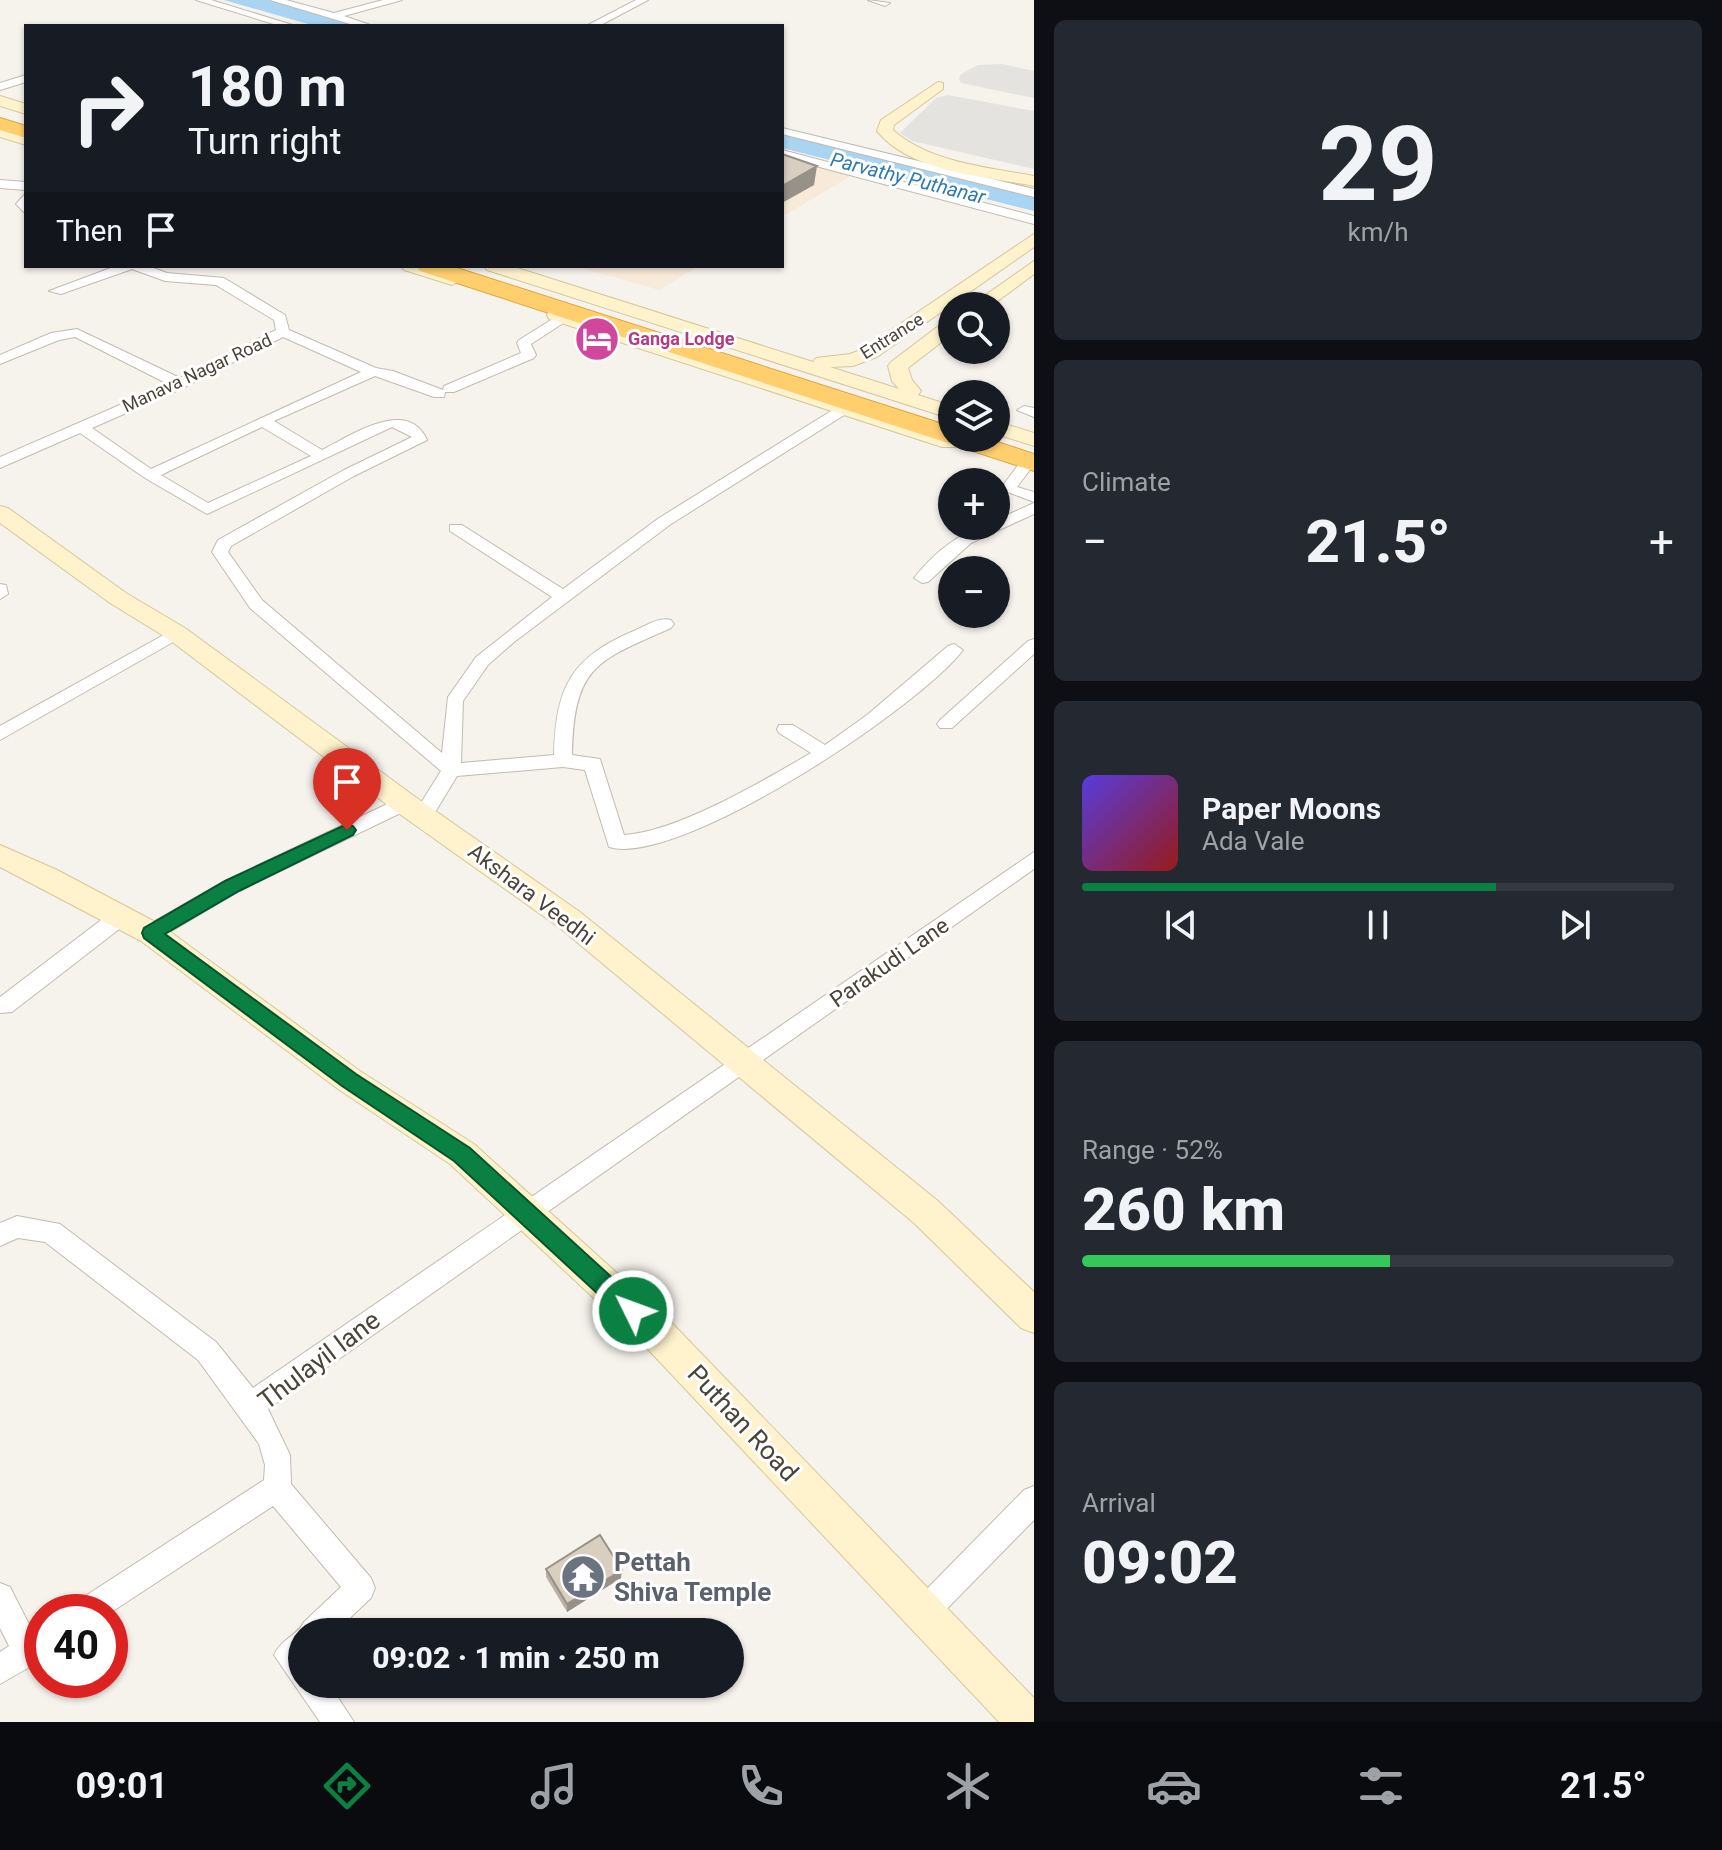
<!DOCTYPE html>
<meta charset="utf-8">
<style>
body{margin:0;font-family:Roboto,sans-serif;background:#242831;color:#f1f3f6;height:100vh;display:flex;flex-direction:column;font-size:30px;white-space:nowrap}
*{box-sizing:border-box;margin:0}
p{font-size:26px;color:#9ea1a6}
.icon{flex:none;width:44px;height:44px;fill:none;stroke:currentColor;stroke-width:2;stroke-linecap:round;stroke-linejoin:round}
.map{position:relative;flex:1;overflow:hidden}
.details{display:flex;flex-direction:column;gap:20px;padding:20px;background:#0d0f14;width:688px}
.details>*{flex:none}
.guide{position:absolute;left:24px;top:24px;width:760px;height:244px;border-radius:0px;box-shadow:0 2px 6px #0004;background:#171b24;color:#f1f3f6;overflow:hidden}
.buttons{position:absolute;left:938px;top:292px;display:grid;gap:16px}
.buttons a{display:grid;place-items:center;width:72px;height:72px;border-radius:50%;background:#171b24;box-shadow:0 2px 6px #0004;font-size:40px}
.speed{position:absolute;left:24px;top:1594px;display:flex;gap:16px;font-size:40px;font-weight:700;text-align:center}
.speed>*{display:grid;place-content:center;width:104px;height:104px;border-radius:50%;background:#171b24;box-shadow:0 2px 6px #0004;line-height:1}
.speed .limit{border:12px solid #d22;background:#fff;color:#111}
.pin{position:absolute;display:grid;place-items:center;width:68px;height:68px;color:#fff;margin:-82px -34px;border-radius:50% 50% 50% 0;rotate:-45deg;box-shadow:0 0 8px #0007}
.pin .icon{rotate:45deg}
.me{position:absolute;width:88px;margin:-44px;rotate:312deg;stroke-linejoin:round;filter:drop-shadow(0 0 6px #0008)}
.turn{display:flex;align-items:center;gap:28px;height:168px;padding:0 32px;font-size:36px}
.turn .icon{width:104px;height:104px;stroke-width:2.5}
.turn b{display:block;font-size:56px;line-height:68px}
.then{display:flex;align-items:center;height:76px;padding:0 32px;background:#0003;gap:16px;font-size:30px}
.big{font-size:60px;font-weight:800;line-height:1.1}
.details .widget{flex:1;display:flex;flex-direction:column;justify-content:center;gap:12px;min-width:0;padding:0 28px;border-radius:12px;background:#242831}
.details .dial{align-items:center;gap:0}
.dial b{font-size:104px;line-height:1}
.song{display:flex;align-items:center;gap:24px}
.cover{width:96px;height:96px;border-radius:12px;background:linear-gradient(135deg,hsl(250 70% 55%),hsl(0 70% 35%))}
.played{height:8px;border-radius:4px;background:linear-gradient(90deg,#0b8043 70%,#363941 70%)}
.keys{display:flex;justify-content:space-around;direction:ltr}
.heat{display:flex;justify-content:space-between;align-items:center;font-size:44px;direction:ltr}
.charge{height:12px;border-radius:6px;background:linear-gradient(90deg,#34c759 52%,#363941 0)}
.trip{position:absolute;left:288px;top:1618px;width:456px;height:80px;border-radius:40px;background:#171b24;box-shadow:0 2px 6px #0004;font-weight:800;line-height:80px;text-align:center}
.tab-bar{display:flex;height:128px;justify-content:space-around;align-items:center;background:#090b0e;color:#9ea1a6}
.tab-bar .icon{width:56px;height:56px}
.tab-bar .current{color:#0b8043}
.tab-bar b{font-size:36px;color:#f1f3f6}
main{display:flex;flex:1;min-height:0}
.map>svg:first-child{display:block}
.commercial{fill:#f7ead8}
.parking{fill:#e5e3e0}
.water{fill:#a9d4f2}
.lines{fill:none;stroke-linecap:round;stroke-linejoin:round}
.street-casing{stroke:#c2bbae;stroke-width:2}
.secondary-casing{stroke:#d6c79b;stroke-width:2}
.highway-casing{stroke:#e0a43c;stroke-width:2}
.street{fill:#fff;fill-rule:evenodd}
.secondary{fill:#fff3cd;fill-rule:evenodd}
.highway{fill:#ffcf6e;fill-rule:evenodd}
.wall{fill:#bab2a6}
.shaded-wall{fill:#979187}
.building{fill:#d8cfc1;stroke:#979187;stroke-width:2}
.route{fill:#0b8043;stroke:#07532c;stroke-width:2}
.labels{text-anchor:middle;stroke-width:6;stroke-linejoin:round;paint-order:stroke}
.far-street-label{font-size:18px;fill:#4b4439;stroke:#fff}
.far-hotel-label{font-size:18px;font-weight:bold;fill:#b23c85;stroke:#fff;text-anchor:start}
.far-water-label{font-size:20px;font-style:italic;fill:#2e7ab2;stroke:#fff}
.street-label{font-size:22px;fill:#4b4439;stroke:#fff}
.near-street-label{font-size:26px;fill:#4b4439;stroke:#fff}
.near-worship-label{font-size:26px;font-weight:bold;fill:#5b616d;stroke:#fff;text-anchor:start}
</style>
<main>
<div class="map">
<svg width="1034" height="1722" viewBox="0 0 1034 1722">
<rect width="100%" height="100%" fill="#f6f3ec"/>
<!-- commercial -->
<path class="commercial" d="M782,155L854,174L782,217Z
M575,266H699L659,290Z"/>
<!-- parking -->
<path class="parking" d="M1002,64L1034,71V98L961,83L959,79L961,74L978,65Z
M948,95L1034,111V169L912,141L900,133L936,98Z"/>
<!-- water -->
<path class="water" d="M224,0H268L356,26H315Z
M782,133L1034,194V211L782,148Z"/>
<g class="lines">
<!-- street casing -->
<g class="street-casing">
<path id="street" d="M196,0H211L296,26H280Z
M270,0H286L334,13L383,0H402L344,16L373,26H357Z
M636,0H648L599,26H586Z
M868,0L890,3L885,6Z
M26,75V82L0,90V83Z
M782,128L1034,189V197L782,134Z
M782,150L1034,216V224L782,157Z
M0,180L26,182V190L0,188Z
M26,193V214L16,204Z
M116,266H148L167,273L224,278L285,315L289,330L376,368L393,371L443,390L444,386L521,353L517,343L519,340L559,315L571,318L531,344L536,355L534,358L454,392H445L444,397H434L375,376L274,421L322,450C350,436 408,396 427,440L354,476L231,546L228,552L262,600L442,753L448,697L476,657L552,597L450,531V525H462L563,589L659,518L839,406H849V412L671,524L514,642L488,665L463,701L461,763L554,755C556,686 571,657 636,630C647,625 659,617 671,620L674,624L671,628C597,661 574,665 572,755L600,759L624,835C677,832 763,781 811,753L779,733L777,729L779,725H793L825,745L867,715L948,646L954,644L963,650C920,707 679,868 609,847L585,770L563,767L457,776L431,819H417L414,814L441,771L250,608L212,552L218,540L344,470L412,437L392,427L207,514L145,478L80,433L0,468V457L168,384L75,337L59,340L0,364V355L51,333L77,329L180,378L276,330L274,320L216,285L165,281L132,269L61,294L49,291ZM283,337L361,372L151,469L92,428L185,387ZM262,427L311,456L208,503L161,475Z
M1024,406L1034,408V417L1017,410Z
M1024,462L1032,467L1017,487L1034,492V502L1000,489L1019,464Z
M1034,503V514L971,543L928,582L922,583L914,578C933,554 964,526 996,526V520Z
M0,584L6,585L8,594L0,599Z
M176,628L182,629L185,633L182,637L0,740V726Z
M1034,639V654L952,728H940L937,724L940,720L1028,641Z
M404,796L411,798L414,803L411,808L239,891L158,939H144L141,933L144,927L225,881Z
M1034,852V869L268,1409L290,1455L291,1484L371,1578L375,1588L371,1598L335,1632H302V1684H329L354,1722H320L274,1655C281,1639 298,1635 304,1622L341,1587L273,1506L110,1613L71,1612L76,1602L264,1480L265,1465L259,1444L198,1360L45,1242L18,1238L0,1246V1223L17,1216L60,1224L216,1342L253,1388Z
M120,909L127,911L130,917L127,923L12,1012L0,1013V997L113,911Z
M1034,1486V1520L932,1624L922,1629L912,1624L907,1614L912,1604L1024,1490Z
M0,1583L10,1587L33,1632L42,1628V1660L0,1684V1652L9,1646L0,1628Z"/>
</g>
<!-- secondary casing -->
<g class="secondary-casing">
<path id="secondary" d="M938,82L943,83V89L894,125L893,130C930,163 987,167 1034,176V186C985,176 911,173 877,131L881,120Z
M0,96L26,104V114L0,106Z
M0,127L26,135V145L0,137Z
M1034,234V247L877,357L853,366L830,367L899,389L892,381L888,366L891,362L945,321L952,319V334L908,368L912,380L921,391L918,395L952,406V419L487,270L484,266H511L813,362L816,358L850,354L863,349Z
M1034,261V274L991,306H970Z
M401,266H428L458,276L461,280L452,285L404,270Z
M556,309L956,439L959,443L956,447H942L549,319L547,315L549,311Z
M996,421L1034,433V446L996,434Z
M0,506L8,508L126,593L185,628L414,796L580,912L938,1201L1034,1292V1333L1021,1328L914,1223L560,928L394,810L167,638L110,603L0,523Z
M0,845L57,870L161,925L360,1071L474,1144L668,1319L1034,1698V1722H999L642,1343L450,1164L338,1089L141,941L0,867Z"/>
</g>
<!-- highway casing -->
<g class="highway-casing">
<path id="highway" d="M0,118L26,126V138L0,130Z
M416,266H451L952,427V438H985L1034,454V471L420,271Z"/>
</g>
<!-- street -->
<use href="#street" class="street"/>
<!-- secondary -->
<use href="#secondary" class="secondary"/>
<!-- highway -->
<use href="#highway" class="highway"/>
</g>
<!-- wall -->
<path class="wall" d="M546,1569L621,1578L567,1612L546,1577Z"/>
<!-- shaded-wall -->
<path class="shaded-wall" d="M817,166L814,185L782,203V186Z
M622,1570L621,1578L567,1612V1604Z"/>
<!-- building -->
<path class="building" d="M782,154L817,166L782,186Z
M600,1535L622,1570L567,1604L546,1569Z"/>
<!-- route -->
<path class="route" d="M347,824L353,826L356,830L353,835L239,891L165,934L356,1074L470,1148L641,1304L645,1311L641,1319L633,1322L625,1319L454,1161L342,1086L144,938L142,933L144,928L225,881Z"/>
<!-- icons -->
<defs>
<g id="hotel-disc" transform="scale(2.3)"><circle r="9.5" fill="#d1479c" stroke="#fff"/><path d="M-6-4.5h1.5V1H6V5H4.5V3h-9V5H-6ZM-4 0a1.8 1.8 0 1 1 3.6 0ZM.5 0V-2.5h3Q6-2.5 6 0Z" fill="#fff"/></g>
<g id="temple-disc" transform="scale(2.3)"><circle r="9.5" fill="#6b7280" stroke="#fff"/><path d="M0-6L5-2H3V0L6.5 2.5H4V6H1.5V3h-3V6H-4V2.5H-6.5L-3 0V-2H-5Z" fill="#fff"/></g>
</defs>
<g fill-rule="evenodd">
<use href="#hotel-disc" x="597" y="339"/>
<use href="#temple-disc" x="583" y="1577"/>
</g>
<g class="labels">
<!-- far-street labels -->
<g class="far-street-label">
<text transform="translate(892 336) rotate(-32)" y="6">Entrance</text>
<text transform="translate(197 373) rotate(-25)" y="6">Manava Nagar Road</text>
</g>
<!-- far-hotel labels -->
<g class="far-hotel-label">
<text x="628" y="345">Ganga Lodge</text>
</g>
<!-- far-water labels -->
<g class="far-water-label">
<text transform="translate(908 178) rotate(14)" y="7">Parvathy Puthanar</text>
</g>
<!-- street labels -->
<g class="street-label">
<text transform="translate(532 894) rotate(37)" y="8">Akshara Veedhi</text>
<text transform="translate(889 962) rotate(-35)" y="8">Parakudi Lane</text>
</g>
<!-- near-street labels -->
<g class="near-street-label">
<text transform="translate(319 1360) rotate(-37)" y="9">Thulayil lane</text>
<text transform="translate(743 1423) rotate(47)" y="9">Puthan Road</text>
</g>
<!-- near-worship labels -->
<g class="near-worship-label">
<text x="614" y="1571">Pettah<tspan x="614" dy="30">Shiva Temple</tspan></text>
</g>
</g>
</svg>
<div class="buttons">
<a><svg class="icon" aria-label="search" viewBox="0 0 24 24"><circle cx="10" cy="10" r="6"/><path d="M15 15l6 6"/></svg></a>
<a><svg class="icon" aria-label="layers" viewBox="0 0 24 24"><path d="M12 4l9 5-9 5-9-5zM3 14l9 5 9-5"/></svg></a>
<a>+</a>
<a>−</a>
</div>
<div class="speed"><div class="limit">40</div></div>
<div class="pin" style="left:347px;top:830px;background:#d93025"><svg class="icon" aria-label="arrive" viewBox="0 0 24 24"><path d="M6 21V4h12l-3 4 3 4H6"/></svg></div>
<svg class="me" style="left:633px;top:1311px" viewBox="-20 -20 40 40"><circle r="17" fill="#0b8043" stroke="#fff" stroke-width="3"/><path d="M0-11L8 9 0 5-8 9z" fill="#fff"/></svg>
<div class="trip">09:02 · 1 min · 250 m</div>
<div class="guide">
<div class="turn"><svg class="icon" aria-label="right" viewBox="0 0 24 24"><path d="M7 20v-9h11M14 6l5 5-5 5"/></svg><div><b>180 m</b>Turn right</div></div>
<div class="then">Then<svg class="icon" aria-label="arrive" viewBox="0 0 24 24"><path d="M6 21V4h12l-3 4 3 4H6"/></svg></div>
</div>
</div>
<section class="details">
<div class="widget dial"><b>29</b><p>km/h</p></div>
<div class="widget"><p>Climate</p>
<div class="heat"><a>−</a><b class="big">21.5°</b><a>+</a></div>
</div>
<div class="widget">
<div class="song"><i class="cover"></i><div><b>Paper Moons</b><p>Ada Vale</p></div></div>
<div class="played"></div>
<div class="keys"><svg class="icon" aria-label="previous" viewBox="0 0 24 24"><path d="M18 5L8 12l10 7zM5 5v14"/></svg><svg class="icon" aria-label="pause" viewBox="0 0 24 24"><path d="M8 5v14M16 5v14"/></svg><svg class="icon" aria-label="next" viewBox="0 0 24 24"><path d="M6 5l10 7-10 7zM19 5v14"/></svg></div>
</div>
<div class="widget"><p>Range · 52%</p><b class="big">260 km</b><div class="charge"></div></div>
<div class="widget"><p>Arrival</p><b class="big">09:02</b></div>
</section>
</main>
<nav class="tab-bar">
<b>09:01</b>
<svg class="icon current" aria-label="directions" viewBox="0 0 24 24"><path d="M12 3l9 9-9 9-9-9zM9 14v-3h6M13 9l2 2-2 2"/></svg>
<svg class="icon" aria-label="music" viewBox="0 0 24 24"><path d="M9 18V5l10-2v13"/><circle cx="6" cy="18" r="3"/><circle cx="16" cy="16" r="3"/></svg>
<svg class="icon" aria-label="phone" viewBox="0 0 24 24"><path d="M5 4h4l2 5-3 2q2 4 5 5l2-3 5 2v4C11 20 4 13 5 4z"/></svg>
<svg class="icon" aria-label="climate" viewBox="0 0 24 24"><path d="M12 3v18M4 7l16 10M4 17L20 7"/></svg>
<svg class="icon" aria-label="car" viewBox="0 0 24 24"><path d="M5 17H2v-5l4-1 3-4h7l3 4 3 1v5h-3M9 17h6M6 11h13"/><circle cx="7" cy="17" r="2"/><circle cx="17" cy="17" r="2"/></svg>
<svg class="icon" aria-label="filters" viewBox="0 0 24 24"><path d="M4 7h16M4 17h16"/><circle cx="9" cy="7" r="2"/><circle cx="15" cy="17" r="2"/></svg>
<b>21.5°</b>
</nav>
